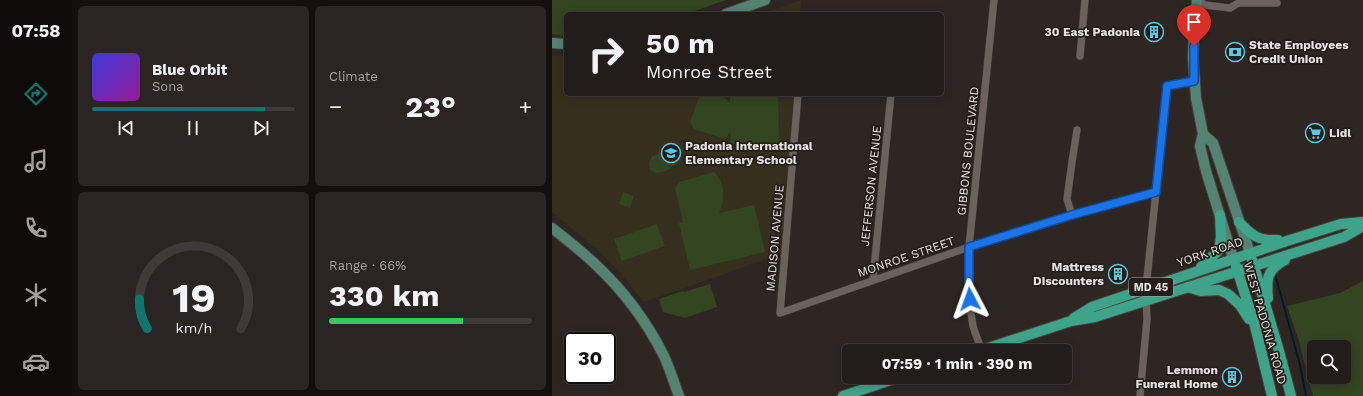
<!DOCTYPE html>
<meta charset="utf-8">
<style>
body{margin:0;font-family:"Work Sans",sans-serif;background:#2a2523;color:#f1f3f6;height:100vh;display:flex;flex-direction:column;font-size:15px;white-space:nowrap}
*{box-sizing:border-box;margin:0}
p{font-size:13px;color:#a2a1a2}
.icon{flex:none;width:22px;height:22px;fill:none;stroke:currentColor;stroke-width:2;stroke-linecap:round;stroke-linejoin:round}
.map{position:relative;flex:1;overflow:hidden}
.panel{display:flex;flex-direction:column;gap:6px;padding:6px;background:#130f0e;width:480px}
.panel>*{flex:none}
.hud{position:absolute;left:12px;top:12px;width:380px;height:84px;border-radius:6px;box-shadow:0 2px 10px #0003,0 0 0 1px #3f3a39;background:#221c1a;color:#f1f3f6;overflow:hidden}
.fabs{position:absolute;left:755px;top:340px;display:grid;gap:8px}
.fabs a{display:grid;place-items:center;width:44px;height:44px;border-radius:6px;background:#221c1a;box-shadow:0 2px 10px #0003,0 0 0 1px #3f3a39;font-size:20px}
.speed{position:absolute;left:12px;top:332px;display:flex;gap:8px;font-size:20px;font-weight:700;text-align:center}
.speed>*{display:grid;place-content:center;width:52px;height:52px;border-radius:50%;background:#221c1a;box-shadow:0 2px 10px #0003,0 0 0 1px #3f3a39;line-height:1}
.speed .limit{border:2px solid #111;border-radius:6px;background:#fff;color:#111}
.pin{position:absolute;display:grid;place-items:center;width:34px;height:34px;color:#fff;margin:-41px -17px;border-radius:50% 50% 50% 0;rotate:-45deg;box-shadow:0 0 4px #0007}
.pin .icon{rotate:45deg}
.me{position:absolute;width:44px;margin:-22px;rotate:356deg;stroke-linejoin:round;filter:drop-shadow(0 0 3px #0008)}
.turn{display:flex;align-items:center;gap:14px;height:84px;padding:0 16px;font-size:18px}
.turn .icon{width:52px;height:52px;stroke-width:2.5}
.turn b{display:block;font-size:28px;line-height:34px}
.big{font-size:30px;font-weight:700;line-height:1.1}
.panel .card{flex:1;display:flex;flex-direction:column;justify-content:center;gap:6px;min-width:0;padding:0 14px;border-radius:6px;background:#2a2523}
.panel .dial{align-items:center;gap:0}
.dial svg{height:104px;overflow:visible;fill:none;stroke:#3f3a39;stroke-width:7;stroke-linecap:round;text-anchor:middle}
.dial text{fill:#f1f3f6;stroke:none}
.song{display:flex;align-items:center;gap:12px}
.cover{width:48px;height:48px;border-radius:6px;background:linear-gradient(135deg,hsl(240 70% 55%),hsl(300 70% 35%))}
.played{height:4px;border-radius:2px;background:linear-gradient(90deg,#0f766e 85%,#3f3a39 85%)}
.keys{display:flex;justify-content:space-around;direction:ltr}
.heat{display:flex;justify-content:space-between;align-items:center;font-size:22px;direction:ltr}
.charge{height:6px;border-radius:3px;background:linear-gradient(90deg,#34c759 66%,#3f3a39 0)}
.panel .tiles{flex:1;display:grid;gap:6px;grid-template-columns:repeat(2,1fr)}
.trip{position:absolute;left:290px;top:344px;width:230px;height:40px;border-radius:6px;background:#221c1a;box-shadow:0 2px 10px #0003,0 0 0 1px #3f3a39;font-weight:700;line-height:40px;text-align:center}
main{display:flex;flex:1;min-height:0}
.tab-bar{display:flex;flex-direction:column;width:72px;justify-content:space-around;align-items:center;background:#0e0b0a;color:#a2a1a2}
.tab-bar .icon{width:28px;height:28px}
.tab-bar .selected{color:#0f766e}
.tab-bar b{font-size:18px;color:#f1f3f6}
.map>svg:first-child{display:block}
.education{fill:#362f1e}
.green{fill:#334521;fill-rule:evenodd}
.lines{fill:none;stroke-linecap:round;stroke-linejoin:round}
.stream{stroke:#001a28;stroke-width:2}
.street-casing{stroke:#48423f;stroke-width:8}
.secondary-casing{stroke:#48423f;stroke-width:12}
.primary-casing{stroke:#48423f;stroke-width:12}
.street{stroke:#6b615d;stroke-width:7}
.secondary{stroke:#548373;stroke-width:10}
.primary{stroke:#3ea489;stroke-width:10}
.route-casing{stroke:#114b97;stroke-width:10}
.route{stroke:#1a73e8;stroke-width:7}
.labels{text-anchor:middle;stroke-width:3.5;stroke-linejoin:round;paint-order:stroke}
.shield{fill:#241d19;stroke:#ada8a4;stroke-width:1}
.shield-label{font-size:11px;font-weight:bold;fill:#e8e3e0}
.poi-label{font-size:12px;font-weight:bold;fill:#e8e3e0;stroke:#241d19;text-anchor:end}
.street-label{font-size:12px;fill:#e8e3e0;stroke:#241d19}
</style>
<main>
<nav class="tab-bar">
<b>07:58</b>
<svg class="icon selected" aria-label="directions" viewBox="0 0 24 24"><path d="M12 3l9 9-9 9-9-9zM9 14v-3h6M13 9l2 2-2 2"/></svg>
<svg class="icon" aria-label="music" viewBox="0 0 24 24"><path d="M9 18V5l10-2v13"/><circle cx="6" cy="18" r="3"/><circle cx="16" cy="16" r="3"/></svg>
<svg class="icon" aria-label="phone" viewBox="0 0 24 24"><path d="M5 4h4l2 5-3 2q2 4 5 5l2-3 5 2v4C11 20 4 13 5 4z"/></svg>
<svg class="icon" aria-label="climate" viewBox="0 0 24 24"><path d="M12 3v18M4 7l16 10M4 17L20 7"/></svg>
<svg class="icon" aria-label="car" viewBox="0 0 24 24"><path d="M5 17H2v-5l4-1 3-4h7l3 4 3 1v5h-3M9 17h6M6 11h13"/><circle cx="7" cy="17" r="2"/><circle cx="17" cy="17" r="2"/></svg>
</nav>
<section class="panel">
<div class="tiles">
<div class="card">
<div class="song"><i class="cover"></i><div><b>Blue Orbit</b><p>Sona</p></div></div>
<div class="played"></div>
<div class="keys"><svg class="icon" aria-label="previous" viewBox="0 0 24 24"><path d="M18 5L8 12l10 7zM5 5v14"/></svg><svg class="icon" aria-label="pause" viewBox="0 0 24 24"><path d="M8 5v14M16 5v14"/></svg><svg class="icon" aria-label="next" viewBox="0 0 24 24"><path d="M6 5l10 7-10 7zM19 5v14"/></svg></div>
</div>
<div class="card"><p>Climate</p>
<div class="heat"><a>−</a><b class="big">23°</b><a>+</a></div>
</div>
<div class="card dial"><svg viewBox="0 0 100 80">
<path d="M14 69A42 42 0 1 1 86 69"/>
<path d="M14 69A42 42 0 0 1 8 46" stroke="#0f766e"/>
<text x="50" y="56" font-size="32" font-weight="700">19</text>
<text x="50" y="72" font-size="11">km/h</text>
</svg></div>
<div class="card"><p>Range · 66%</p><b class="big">330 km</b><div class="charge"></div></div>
</div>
</section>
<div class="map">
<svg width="811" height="396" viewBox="0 0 811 396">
<rect width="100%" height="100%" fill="#2e2622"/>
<!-- education -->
<path class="education" d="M249,0L248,14H210Z
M0,55L14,56V94H242L229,254L92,302L63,267L48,252L0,212Z"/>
<!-- green -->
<path class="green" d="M0,0H174L134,14H14V36L0,34Z
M148,94C163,94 167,91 178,103V94H226L227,143L179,144L178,132L173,139L142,129L138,122Z
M119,143H122L129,160L114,171L104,173L98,170L97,163L100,156L115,150V146Z
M162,172C174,184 173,198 167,213L202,205L213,252L138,270L127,223L131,222L123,188L127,182Z
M71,192L82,196L78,208L67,204Z
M105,224L113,246L70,261L62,239Z
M811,281V396H761L747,341L735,306L788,293ZM762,347H792V377H762Z
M158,284L165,307L133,318L111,312L107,299L131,291L132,292Z"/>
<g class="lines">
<!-- stream -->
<path class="stream" d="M723,274L748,365L754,396"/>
<!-- street casing -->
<g class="street-casing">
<path id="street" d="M646,0L653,5L678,8L686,3H725
M528,56L533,0
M246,94L228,313L417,247L520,215L604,192
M520,215L515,199L520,162L525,130
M321,280L339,94
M594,288L615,85L642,81
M430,350C427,342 423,334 421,326C416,300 416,273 417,247L442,0
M588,396L595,319L594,301"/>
</g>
<!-- secondary casing -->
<g class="secondary-casing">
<path id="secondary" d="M645,0L642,33L641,58L644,98L651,134L648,146L654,171L681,258
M174,14L213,0
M0,43L14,44
M651,134L661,143L698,253
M0,228C14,239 29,251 42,263C70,289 95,322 112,356C118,369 122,383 127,396"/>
</g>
<!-- primary casing -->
<g class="primary-casing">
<path id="primary" d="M687,222C700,236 707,241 726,240
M700,260L727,351L739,396
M684,266L703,326L720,396
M649,267L667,250L669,237L668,215
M635,287L649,291L667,290L676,294L688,305L697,319
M716,298C714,278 715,270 733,260
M522,318L540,307L738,240L789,224L811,222
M427,351L519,321L543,317L792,237L811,226
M291,396L348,377"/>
</g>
<!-- street -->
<use href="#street" class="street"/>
<!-- secondary -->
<use href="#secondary" class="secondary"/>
<!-- primary -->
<use href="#primary" class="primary"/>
</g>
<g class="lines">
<!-- route casing -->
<g class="route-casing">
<path id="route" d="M418,299L417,287V247L520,215L604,192L615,86L642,81V46"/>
</g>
<!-- route -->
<use href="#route" class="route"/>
</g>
<!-- icons -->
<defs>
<g id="building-ring" transform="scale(1)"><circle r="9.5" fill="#241d19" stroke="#57c9e2" stroke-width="1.5"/><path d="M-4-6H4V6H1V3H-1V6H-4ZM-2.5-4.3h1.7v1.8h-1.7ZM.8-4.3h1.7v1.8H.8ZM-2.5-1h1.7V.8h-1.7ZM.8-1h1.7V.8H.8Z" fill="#57c9e2"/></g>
<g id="bank-ring" transform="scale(1)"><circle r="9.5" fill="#241d19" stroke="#57c9e2" stroke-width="1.5"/><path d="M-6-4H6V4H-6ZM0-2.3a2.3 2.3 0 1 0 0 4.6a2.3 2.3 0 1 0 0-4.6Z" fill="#57c9e2"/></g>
<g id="supermarket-ring" transform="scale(1)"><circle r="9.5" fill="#241d19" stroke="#57c9e2" stroke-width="1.5"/><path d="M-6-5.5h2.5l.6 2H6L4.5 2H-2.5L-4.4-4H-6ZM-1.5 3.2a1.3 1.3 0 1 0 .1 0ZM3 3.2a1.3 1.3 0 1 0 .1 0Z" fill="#57c9e2"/></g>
<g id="school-ring" transform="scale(1)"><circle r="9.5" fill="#241d19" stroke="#57c9e2" stroke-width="1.5"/><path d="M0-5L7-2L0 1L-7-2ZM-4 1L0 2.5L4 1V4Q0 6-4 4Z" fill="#57c9e2"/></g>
</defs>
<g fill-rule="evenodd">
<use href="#building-ring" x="602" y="32"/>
<use href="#bank-ring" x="683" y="52"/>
<use href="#supermarket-ring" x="763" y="133"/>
<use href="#school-ring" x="119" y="153"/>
<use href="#building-ring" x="566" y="274"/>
<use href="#building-ring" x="680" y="377"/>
</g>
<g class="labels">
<!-- shield labels -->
<rect class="shield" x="577" y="278" width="44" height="18" rx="3"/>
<g class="shield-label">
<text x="599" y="291">MD 45</text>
</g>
<!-- poi labels -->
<g class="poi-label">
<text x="588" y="36">30 East Padonia</text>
<text x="697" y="49" text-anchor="start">State Employees<tspan x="697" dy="14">Credit Union</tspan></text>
<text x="777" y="137" text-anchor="start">Lidl</text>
<text x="133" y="150" text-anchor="start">Padonia International<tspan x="133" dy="14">Elementary School</tspan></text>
<text x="552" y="271">Mattress<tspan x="552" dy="14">Discounters</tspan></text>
<text x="666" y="374">Lemmon<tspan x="666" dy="14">Funeral Home</tspan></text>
</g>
<!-- street labels -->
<g class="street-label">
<text transform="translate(416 151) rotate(-84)" y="4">GIBBONS BOULEVARD</text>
<text transform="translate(319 186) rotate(-84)" y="4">JEFFERSON AVENUE</text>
<text transform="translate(223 238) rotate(-85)" y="4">MADISON AVENUE</text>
<text transform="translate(658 252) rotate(-19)" y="4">YORK ROAD</text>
<text transform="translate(354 257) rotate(-19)" y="4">MONROE STREET</text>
<text transform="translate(713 323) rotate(74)" y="4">WEST PADONIA ROAD</text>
</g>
</g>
</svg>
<div class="fabs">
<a><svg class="icon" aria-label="search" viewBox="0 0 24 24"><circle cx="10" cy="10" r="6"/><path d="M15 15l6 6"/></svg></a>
</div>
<div class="speed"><div class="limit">30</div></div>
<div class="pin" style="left:642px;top:46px;background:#d93025"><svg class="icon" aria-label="arrive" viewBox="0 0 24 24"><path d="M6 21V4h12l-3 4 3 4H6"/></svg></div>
<svg class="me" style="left:418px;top:299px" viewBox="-20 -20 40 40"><path d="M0-17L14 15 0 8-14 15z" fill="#1a73e8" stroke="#fff" stroke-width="4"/></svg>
<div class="trip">07:59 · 1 min · 390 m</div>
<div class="hud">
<div class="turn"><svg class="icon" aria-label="right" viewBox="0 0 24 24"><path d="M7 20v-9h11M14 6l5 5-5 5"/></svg><div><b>50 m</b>Monroe Street</div></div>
</div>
</div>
</main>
